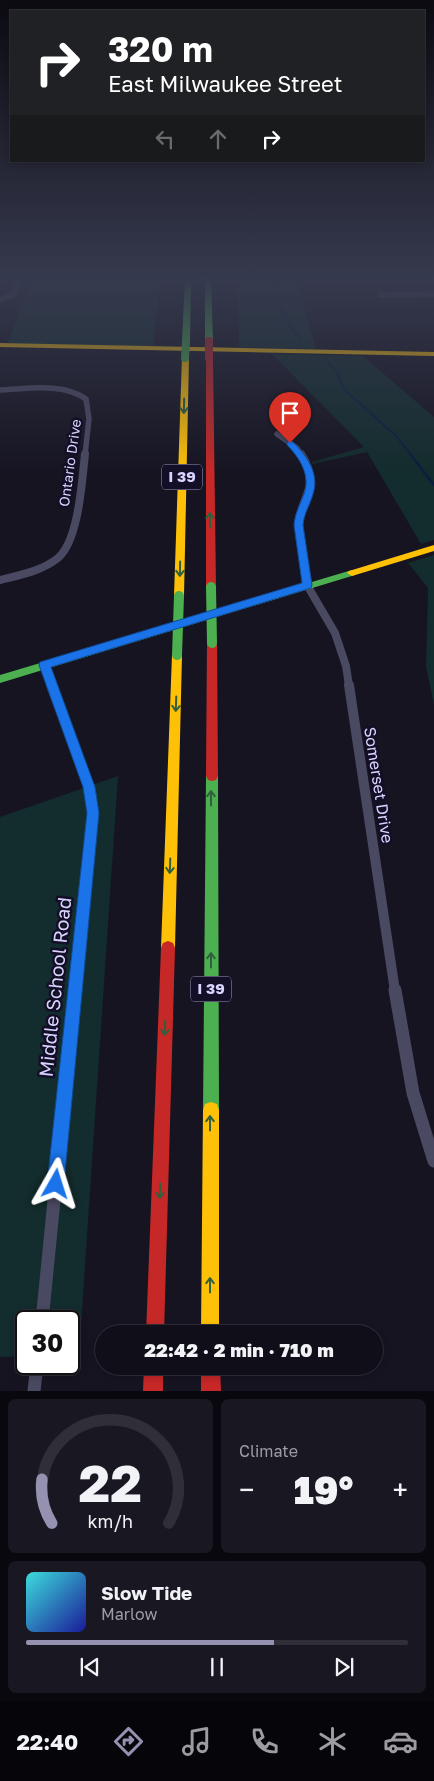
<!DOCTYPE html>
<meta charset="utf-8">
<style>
body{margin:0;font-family:"Golos Text",sans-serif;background:#191822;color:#f1f3f6;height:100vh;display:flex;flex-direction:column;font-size:19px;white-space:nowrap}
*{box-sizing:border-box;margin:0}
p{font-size:16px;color:#9c9ca2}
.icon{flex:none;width:28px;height:28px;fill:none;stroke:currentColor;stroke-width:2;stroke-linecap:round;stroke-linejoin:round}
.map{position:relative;height:1391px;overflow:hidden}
.drawer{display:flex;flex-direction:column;gap:8px;padding:8px;background:#09080e;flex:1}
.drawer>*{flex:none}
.guide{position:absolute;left:10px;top:10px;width:415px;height:152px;border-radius:0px;box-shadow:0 2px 8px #0003,0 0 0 1px #302f38;background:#202124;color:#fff;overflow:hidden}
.speed{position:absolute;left:15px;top:1310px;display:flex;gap:10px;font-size:25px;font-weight:700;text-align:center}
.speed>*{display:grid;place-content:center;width:65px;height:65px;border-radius:50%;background:#100f19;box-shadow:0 2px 8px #0003,0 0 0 1px #302f38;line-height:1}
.speed .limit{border:2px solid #111;border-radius:8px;background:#fff;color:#111}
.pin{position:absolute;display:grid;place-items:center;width:42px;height:42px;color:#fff;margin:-51px -21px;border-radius:50% 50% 50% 0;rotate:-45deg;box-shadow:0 0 5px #0007}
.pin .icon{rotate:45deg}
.me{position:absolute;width:55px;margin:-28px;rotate:6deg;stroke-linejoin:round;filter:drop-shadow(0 0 4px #0008)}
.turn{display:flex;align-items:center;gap:18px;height:105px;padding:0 15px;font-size:22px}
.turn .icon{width:65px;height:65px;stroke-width:2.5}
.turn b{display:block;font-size:35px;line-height:42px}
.lanes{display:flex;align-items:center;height:48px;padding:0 15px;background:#0003;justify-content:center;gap:25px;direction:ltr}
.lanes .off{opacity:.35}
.big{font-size:38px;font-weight:800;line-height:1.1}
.drawer .widget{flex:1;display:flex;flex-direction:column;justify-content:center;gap:8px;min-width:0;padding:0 18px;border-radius:8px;background:#191822}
.drawer .dial{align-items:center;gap:0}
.dial svg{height:130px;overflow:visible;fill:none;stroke:#302f38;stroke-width:7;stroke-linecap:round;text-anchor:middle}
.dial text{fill:#f1f3f6;stroke:none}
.song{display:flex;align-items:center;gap:15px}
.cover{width:60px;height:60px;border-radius:8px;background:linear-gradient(135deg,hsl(180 70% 55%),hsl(240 70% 35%))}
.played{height:5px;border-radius:2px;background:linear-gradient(90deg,#9591b1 65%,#302f38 65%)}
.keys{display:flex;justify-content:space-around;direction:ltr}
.heat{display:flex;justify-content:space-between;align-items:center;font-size:28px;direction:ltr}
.drawer .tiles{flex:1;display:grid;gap:8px;grid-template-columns:1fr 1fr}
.widget:last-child{grid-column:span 2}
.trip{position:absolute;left:95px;top:1325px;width:288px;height:50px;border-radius:25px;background:#100f19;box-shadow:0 2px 8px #0003,0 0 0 1px #302f38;font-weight:800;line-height:50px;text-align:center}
.dock{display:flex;height:80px;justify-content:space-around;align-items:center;background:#06060a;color:#9c9ca2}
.dock .icon{width:35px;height:35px}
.dock .current{color:#9591b1}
.dock b{font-size:22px;color:#f1f3f6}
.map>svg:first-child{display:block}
.green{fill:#132c2d}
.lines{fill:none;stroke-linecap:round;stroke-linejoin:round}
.stream-far1{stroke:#0b1e41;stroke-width:2}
.stream{stroke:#0b1e41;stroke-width:2.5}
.street-far3{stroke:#4a4962;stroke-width:5.5}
.street-far2{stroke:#4a4962;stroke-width:8}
.street-far1{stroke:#4a4962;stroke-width:10}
.street{stroke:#4a4962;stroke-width:13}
.fast{fill:#4caf50;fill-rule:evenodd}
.slow{fill:#ffc107;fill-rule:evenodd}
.jam{fill:#c62828;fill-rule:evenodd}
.fast-bridge-far1{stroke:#4caf50;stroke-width:8}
.fast-bridge{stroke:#4caf50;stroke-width:10}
.jam-bridge{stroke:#c62828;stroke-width:8}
.oneway{stroke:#305f3b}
.route{fill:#1a73e8;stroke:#114b97}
.labels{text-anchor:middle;stroke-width:5;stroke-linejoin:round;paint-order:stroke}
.far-street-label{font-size:14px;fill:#d9d4ff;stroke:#130f26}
.shield{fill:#130f26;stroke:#9e99be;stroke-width:1}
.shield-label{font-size:15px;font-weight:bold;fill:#d9d4ff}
.street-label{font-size:16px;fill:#d9d4ff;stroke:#130f26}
.near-street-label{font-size:19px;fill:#d9d4ff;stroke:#130f26}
</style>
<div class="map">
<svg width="434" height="1391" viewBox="0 0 434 1391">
<rect width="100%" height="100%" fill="#161421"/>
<!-- green -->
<path class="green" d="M31,278H160L153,349L7,345Z
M307,278L299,288L316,349L239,347L238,279Z
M272,354L363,356L434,417V540L421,544L367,452L312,464V462L364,447Z
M434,555V705L426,667L428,588L408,563Z
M118,776L79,1355H69V1321H26V1356L0,1357V817Z"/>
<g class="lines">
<!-- stream-far1 -->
<path class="stream-far1" d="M280,278L275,283C277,305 284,322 300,338
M327,362L337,372L344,389L396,436L411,455"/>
<!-- stream -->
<path class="stream" d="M410,454L434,485"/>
<!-- street-far3 -->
<path class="street-far3" d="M380,295L434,294
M0,300L13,295L20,278
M0,390C27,389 63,382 86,399L89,419L85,455
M277,434L297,448L301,455"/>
<!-- street-far2 -->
<path class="street-far2" d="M301,454C322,486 301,495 298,525L307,585L335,633L346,666L349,686
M0,580C20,575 42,571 58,558C79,540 82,480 85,454
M44,665L52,686"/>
<!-- street-far1 -->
<path class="street-far1" d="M51,685L89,787L93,813L75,991
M349,685L395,991"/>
<!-- street -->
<path class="street" d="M395,990L413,1093L434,1161
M42,1321L75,990
M34,1391L37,1364"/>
<!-- fast -->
<path class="fast" d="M185,278H191L190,341L186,343L182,341Z
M205,278H211L213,341L209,343L205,341Z
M352,570L357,573L355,575L0,683V675Z
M212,771L216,772L218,776L219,1110L217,1116L211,1118L205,1116L203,1110L206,776L208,772Z"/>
<!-- slow -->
<path class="slow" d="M0,343L434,352V356L0,347Z
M182,356L189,358L184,596L179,599L174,596Z
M434,545V551L352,576L347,573L349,571Z
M177,651L182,655L175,948L173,953L168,955L163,953L161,948L172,655Z
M211,1102L217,1104L219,1110V1334H201L203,1110L205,1104Z"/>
<!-- jam -->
<path class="jam" d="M206,356L213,358L216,587L211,590L206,587Z
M212,639L217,643L218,776L216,780L212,781L208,780L206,776L207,643Z
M168,941L173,943L175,948L164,1334H146L161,948L163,943Z
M144,1366H163V1391H143Z
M201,1366H220L221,1391H201Z"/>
<!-- fast-bridge-far1 -->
<path class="fast-bridge-far1" d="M185,358L186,341"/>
<!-- fast-bridge -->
<path class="fast-bridge" d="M211,587L212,643
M177,655L179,596"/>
<!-- jam-bridge -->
<path class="jam-bridge" d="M209,341V358"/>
</g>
<!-- one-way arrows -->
<defs><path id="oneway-shaft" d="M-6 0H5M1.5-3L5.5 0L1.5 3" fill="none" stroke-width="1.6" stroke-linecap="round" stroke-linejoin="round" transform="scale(1.25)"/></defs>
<g class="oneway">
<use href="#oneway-shaft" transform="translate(184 406) rotate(91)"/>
<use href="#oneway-shaft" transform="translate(210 520) rotate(-91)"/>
<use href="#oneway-shaft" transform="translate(180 569) rotate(91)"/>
<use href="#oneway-shaft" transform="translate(176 704) rotate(92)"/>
<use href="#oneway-shaft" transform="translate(211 798) rotate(-90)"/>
<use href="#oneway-shaft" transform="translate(170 866) rotate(92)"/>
<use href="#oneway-shaft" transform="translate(211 960) rotate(-90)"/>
<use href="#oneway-shaft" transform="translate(165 1028) rotate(92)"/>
<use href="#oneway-shaft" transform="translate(210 1123) rotate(-90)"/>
<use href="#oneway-shaft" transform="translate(160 1191) rotate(92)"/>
<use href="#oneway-shaft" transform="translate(210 1285) rotate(-90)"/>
</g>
<!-- sky -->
<linearGradient id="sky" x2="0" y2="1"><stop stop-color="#0c0b12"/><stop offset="0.59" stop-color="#363a4e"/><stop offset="1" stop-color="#363a4e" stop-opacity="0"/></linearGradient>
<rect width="434" height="473" fill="url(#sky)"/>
<!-- route -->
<path class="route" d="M287,441H292C306,455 320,473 313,494C310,505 304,513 303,525L312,585L311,588L51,667L95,787L99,813L64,1184L62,1191L56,1193L49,1191L47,1184L87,813L83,787L39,665L40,662L302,583L294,525C295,513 300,505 304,494C311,475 299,457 287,445Z"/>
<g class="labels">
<!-- far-street labels -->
<g class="far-street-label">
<text transform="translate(70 463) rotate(-82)" y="5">Ontario Drive</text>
</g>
<!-- shield labels -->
<g class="shield">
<rect x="162" y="464.5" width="40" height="25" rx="4"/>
<rect x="191" y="976.5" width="40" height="25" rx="4"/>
</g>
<g class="shield-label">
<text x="182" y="482">I 39</text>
<text x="211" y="994">I 39</text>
</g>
<!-- street labels -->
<g class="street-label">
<text transform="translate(379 785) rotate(81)" y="6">Somerset Drive</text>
</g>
<!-- near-street labels -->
<g class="near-street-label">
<text transform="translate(55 987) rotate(-84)" y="7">Middle School Road</text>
</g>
</g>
</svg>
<div class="speed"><div class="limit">30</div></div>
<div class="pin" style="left:290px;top:443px;background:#d93025"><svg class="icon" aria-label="arrive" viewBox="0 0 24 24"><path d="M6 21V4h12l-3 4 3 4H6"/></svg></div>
<svg class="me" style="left:56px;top:1184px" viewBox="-20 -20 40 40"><path d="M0-17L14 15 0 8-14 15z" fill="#1a73e8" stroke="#fff" stroke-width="4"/></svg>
<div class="trip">22:42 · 2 min · 710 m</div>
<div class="guide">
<div class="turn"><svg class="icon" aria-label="right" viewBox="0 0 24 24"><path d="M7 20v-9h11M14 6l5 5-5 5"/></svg><div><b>320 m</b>East Milwaukee Street</div></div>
<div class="lanes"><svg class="icon off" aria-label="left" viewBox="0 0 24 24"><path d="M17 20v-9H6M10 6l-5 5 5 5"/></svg><svg class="icon off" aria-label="ahead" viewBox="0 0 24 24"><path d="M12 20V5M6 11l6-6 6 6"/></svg><svg class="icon" aria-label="right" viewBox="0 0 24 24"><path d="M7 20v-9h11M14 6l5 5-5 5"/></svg></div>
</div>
</div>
<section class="drawer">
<div class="tiles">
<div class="widget dial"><svg viewBox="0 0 100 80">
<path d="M14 69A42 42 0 1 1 86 69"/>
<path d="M14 69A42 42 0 0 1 8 42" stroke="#9591b1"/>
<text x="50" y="56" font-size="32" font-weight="700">22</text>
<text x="50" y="72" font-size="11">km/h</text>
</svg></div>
<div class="widget"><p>Climate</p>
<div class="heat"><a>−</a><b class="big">19°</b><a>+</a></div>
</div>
<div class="widget">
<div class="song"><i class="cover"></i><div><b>Slow Tide</b><p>Marlow</p></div></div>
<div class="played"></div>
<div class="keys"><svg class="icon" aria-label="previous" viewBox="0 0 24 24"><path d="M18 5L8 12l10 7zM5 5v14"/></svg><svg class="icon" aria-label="pause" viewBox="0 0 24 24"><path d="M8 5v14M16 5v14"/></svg><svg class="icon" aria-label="next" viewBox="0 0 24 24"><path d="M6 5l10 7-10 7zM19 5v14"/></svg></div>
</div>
</div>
</section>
<nav class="dock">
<b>22:40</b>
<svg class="icon current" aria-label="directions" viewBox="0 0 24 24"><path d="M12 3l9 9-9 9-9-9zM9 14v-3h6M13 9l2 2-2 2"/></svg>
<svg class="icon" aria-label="music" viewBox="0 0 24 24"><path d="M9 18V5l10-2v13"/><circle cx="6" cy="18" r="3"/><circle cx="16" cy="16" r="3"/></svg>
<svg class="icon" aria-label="phone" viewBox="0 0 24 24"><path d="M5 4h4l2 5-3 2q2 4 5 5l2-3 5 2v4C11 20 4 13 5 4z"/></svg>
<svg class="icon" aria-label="climate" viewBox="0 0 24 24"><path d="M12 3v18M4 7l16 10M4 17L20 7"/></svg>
<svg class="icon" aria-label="car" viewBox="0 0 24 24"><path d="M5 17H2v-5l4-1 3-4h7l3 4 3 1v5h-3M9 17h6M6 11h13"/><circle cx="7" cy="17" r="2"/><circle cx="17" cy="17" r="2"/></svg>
</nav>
